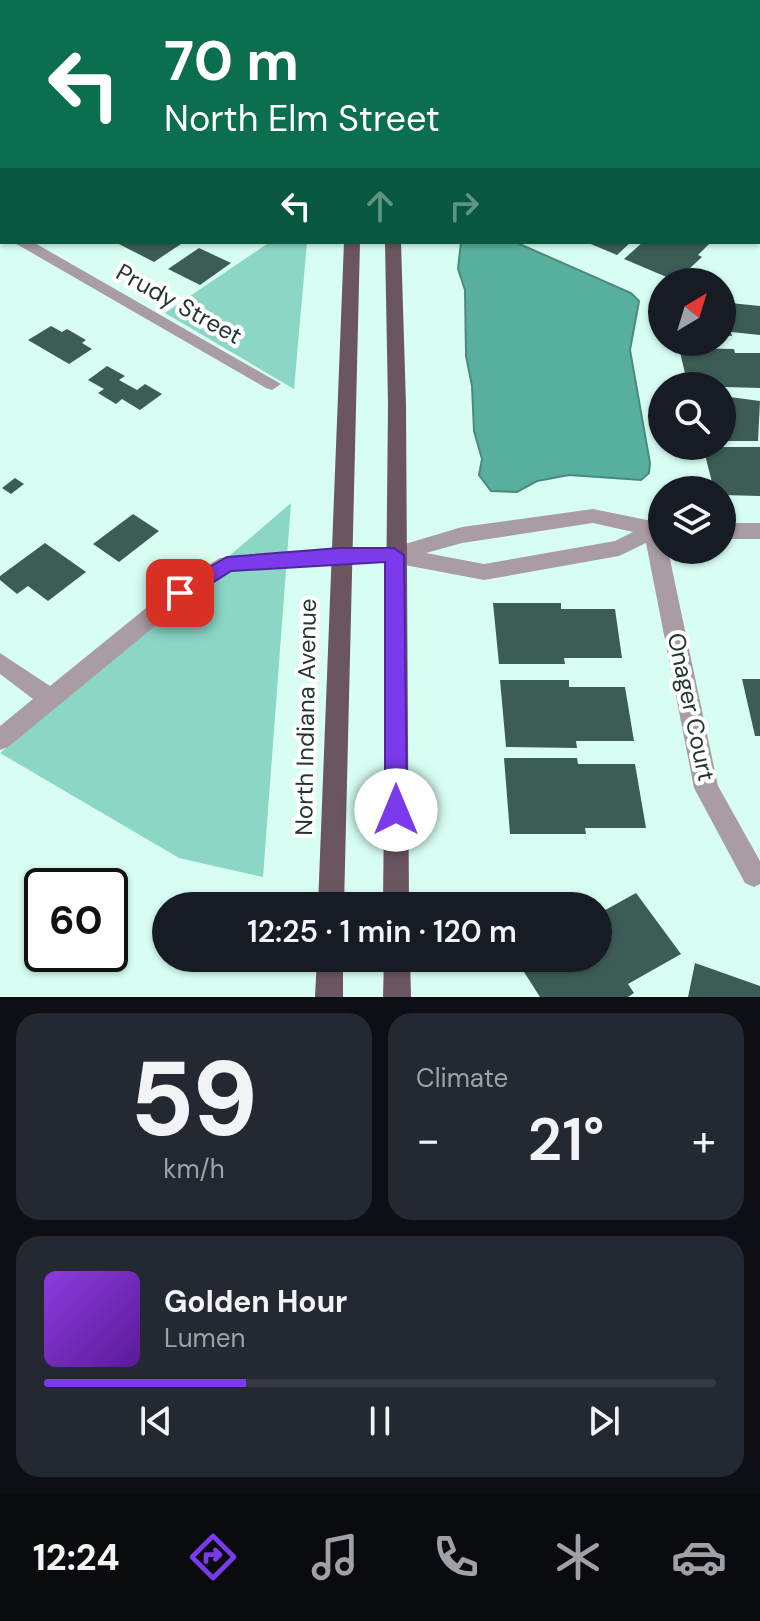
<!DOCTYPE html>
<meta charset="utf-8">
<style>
body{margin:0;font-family:"DM Sans",sans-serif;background:#242831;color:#f1f3f6;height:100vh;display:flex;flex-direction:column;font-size:30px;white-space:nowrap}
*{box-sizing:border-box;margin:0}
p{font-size:26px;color:#9ea1a6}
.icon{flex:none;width:44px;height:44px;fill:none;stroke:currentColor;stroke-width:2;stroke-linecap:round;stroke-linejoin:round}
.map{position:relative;height:997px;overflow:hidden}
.sheet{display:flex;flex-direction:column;gap:16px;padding:16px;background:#0d0f14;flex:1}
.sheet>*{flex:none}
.top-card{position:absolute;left:0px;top:0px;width:760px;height:244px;box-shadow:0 2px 6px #0004;background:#0b6e4f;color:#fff;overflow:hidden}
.needle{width:52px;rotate:38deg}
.tools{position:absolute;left:648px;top:268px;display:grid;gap:16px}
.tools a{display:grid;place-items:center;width:88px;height:88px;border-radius:50%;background:#171b24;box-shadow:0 2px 6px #0004;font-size:40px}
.speed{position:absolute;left:24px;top:868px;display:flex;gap:16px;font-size:40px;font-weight:700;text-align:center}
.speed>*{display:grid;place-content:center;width:104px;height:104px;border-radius:50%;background:#171b24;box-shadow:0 2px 6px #0004;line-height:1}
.speed .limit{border:4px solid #111;border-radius:12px;background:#fff;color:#111}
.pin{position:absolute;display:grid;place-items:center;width:68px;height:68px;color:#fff;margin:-34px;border-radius:16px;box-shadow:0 4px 12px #0006}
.me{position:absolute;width:88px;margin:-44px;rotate:0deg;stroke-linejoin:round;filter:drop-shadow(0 0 6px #0008)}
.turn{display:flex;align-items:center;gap:28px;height:168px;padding:0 32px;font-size:36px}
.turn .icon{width:104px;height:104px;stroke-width:2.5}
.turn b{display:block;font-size:56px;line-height:68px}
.lanes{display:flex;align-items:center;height:76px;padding:0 32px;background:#0003;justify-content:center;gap:40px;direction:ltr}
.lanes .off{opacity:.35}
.big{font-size:60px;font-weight:600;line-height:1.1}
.sheet .card{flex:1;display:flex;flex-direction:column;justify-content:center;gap:12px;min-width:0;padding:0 28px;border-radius:24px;background:#242831}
.sheet .dial{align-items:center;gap:0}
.dial b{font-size:104px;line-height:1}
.song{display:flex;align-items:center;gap:24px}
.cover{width:96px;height:96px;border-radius:12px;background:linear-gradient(135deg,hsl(270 70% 55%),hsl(270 70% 35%))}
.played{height:8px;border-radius:4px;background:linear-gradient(90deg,#7c3aed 30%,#363941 30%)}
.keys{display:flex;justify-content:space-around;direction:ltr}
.heat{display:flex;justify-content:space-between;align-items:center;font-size:44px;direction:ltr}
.sheet .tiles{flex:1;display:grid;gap:16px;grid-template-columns:1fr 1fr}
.card:last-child{grid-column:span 2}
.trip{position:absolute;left:152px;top:892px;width:460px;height:80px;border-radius:40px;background:#171b24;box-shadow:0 2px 6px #0004;font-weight:600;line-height:80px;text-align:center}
.menu{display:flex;height:128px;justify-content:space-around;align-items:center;background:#090b0e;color:#9ea1a6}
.menu .icon{width:56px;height:56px}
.menu .selected{color:#7c3aed}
.menu b{font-size:36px;color:#f1f3f6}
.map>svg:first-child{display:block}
.green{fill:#8bd6c5}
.water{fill:#58af9d;stroke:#498a7d;stroke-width:2}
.building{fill:#3c5d55}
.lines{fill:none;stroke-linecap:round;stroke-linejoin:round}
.minor{fill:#a99ca3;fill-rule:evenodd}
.primary{fill:#6a5561;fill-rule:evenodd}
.route{fill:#7c3aed;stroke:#51269a;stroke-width:2}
.labels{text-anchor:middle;stroke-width:8;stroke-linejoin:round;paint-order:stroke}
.street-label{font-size:24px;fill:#263531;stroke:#fff}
</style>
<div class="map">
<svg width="760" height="997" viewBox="0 0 760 997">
<rect width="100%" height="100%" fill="#d8fef4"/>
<!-- green -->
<path class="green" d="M263,242H307L294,389L165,313L267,244Z
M291,503L263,877L179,858L0,753Z"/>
<!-- water -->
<path class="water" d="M461,242H515L631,293L639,301L630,350L650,463L649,473L641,480L569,475L537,481L517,492L491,491L479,475L482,459L474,431L472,386L466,356L465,290L458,269Z"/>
<!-- building -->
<path class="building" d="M115,242H184L154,262Z
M586,242H631L617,255Z
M643,242H711L698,255L702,257L676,281L624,259Z
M199,248L231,263L200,285L168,269Z
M722,298L730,299V303L760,306V335L731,332L732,336L722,335Z
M51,326L62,332L67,329L86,340L82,343L92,349L69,364L28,340Z
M679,348L734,349L735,353H760V388L688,386Z
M107,366L125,376L119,380L137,390L145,384L162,394L140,410L122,399L116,404L98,393L104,389L88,380Z
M722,396L760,401L758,441H722Z
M703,447H760V496L722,495V490H714Z
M15,478L24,484L11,494L2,488Z
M133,514L159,531L119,562L93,544Z
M45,543L86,572L48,601L28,586L17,594L0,580V576Z
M493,603H561V609H615L622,658H564L565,664H499Z
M742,679H760V736H755Z
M500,680H569V687H625L634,741H576L577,748L506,747Z
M504,758H577L578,764H635L646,828H585L586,834H510Z
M636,893L681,954L628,984L634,993L628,997H540L515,958H598V914Z
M695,963L760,986V997H688Z"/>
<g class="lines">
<!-- minor -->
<path class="minor" d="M23,0H39L40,2H24Z
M586,0H601L602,2H587Z
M758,220L760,221V231L758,230Z
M0,225L2,226V237L0,236Z
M13,242H33L281,384L272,390L266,388Z
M593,509L662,523V550H668L718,786L760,861V884L754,887L745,883L694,788L646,543L619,556L484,580L394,563H340L231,572L188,599L8,747L0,750V726L33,699L0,674V653L50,686L172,587L220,558L340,547H395L462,527ZM593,523L633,532L615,541L484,564L426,553L462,543Z
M722,523H760V539H722Z"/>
<!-- primary -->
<path class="primary" d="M351,0H363V2H351Z
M382,0H394V2H382Z
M344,242H360L344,906H318Z
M385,242H401L406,405L409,906H383L388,405Z
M317,958H343V997H315Z
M384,958H410L411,997H383Z"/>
</g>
<!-- route -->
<path class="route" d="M340,548H394L404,555L407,810L404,817L396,820L388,817L385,810V562L231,571L187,599L180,601L170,593L173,588L227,557Z"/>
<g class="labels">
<!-- street labels -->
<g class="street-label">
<text transform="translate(179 304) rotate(29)" y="8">Prudy Street</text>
<text transform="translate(691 707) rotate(78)" y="8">Onager Court</text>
<text transform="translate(306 717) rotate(-89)" y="8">North Indiana Avenue</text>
</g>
</g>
</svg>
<div class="tools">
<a><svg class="needle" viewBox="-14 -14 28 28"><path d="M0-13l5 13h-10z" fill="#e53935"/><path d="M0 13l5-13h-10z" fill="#9ea1a6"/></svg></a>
<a><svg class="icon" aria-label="search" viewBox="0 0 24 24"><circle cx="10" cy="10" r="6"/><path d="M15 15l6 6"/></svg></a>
<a><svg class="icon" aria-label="layers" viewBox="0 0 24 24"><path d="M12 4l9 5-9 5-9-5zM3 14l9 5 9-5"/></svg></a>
</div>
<div class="speed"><div class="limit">60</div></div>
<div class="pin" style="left:180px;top:593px;background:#d93025"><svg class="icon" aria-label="arrive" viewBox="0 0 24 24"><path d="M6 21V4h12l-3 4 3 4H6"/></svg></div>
<svg class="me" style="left:396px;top:810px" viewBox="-20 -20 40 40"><circle r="19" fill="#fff"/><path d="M0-13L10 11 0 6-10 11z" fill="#7c3aed"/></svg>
<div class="trip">12:25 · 1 min · 120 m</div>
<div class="top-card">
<div class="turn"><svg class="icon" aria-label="left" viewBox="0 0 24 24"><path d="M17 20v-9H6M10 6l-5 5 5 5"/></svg><div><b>70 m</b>North Elm Street</div></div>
<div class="lanes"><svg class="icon" aria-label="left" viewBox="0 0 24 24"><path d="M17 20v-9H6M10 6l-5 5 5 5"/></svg><svg class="icon off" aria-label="ahead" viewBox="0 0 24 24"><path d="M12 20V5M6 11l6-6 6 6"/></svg><svg class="icon off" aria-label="right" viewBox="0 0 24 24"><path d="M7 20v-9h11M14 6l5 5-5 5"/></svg></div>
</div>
</div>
<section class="sheet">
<div class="tiles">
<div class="card dial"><b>59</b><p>km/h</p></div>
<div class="card"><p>Climate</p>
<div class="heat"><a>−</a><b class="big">21°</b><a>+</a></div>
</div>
<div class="card">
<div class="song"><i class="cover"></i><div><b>Golden Hour</b><p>Lumen</p></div></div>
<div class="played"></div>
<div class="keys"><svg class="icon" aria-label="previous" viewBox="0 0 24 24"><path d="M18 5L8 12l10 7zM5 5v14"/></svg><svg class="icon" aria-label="pause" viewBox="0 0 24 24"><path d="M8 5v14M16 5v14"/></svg><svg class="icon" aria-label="next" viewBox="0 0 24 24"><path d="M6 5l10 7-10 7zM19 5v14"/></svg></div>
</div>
</div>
</section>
<nav class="menu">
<b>12:24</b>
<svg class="icon selected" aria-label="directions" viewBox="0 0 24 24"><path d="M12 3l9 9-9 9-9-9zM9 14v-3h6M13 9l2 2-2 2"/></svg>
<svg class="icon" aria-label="music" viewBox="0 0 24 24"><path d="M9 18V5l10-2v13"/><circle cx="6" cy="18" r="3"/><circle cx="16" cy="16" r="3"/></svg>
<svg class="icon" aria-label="phone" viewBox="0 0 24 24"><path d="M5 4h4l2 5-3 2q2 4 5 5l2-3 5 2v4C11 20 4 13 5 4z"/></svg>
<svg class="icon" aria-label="climate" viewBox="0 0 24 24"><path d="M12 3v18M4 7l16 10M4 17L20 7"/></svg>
<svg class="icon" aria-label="car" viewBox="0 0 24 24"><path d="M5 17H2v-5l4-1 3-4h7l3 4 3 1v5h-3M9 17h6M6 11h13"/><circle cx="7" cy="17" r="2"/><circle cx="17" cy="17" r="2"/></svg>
</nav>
